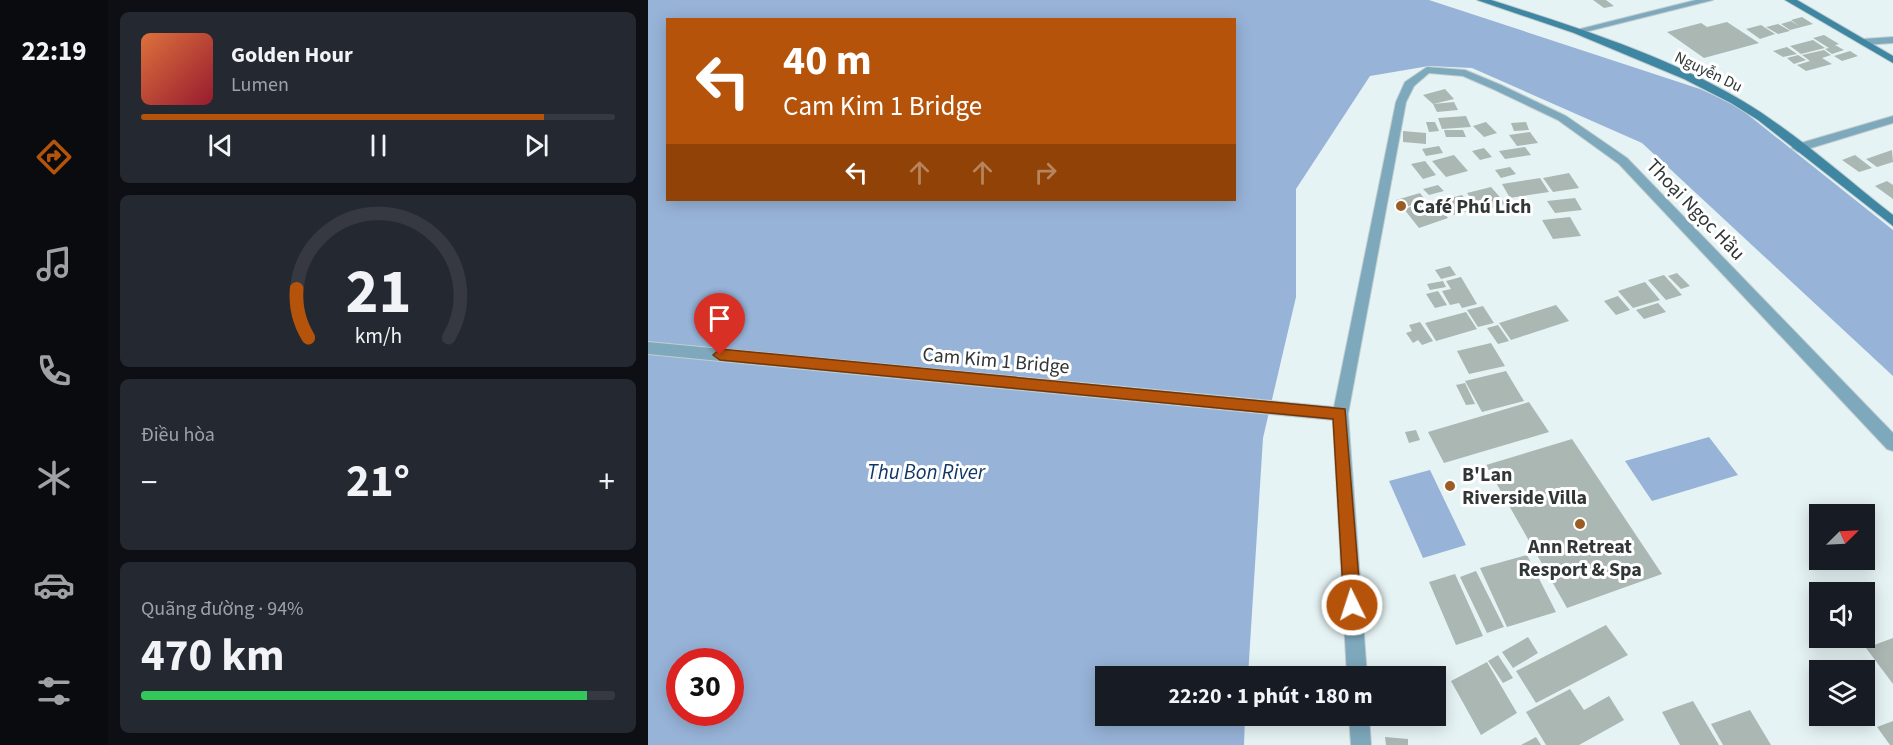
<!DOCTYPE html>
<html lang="vi">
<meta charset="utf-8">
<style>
body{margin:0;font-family:"Source Sans 3",sans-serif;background:#242831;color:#f1f3f6;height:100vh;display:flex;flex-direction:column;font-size:22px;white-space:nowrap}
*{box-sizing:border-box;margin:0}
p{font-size:20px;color:#9ea1a6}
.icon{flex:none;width:33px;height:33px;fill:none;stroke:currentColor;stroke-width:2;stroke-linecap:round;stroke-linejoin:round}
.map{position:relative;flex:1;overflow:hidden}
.drawer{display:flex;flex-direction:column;gap:12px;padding:12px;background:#0d0f14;width:540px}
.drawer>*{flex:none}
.hud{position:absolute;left:18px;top:18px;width:570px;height:183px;border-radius:0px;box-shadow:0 3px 15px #0003;background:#b45309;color:#fff;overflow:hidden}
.needle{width:39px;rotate:66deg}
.tools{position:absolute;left:1161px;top:504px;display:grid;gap:12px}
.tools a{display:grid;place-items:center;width:66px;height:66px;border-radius:0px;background:#171b24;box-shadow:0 3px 15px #0003;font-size:30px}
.speed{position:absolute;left:18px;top:648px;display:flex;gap:12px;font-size:30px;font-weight:700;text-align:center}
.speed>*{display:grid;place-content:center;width:78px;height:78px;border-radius:50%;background:#171b24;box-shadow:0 3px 15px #0003;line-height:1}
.speed .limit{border:9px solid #d22;background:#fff;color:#111}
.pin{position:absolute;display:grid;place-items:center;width:51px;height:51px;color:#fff;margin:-62px -26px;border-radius:50% 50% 50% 0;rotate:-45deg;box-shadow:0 0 6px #0007}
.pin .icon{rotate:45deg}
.me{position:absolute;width:66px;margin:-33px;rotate:356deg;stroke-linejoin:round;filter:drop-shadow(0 0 4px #0008)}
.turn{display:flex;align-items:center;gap:21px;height:126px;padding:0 18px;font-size:27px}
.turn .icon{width:78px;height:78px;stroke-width:2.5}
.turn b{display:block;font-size:42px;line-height:51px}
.lanes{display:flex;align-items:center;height:57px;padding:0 18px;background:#0003;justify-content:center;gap:30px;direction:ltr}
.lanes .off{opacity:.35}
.big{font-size:45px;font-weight:700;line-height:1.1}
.drawer .widget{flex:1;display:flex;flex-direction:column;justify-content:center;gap:9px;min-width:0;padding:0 21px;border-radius:9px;background:#242831}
.drawer .dial{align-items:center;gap:0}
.dial svg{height:156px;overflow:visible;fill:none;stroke:#363941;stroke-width:7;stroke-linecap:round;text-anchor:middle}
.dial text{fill:#f1f3f6;stroke:none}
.song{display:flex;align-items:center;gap:18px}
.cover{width:72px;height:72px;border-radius:9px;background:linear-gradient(135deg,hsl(20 70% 55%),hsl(350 70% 35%))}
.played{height:6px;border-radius:3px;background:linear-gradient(90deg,#b45309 85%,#363941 85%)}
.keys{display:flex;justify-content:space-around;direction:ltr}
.heat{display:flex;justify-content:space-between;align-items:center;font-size:33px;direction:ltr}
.charge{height:9px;border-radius:4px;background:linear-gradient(90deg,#34c759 94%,#363941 0)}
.trip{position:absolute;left:447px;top:666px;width:351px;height:60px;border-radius:0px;background:#171b24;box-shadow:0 3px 15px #0003;font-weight:700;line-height:60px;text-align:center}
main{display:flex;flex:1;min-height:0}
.tabs{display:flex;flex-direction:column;width:108px;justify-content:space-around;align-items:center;background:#090b0e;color:#9ea1a6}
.tabs .icon{width:42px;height:42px}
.tabs .current{color:#b45309}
.tabs b{font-size:27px;color:#f1f3f6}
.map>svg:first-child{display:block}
.water{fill:#97b3d8;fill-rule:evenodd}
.building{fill:#abb7b2}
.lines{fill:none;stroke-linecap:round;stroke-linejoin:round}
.street-casing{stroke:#c2cdce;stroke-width:2}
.secondary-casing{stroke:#c2cdce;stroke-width:2}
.street{fill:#7ea9bd;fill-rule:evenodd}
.secondary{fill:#3f86a3;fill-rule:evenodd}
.route{fill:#b45309;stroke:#753606;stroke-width:1.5}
.poi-dot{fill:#9b5d23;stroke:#fff;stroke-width:2}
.labels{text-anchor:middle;stroke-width:6;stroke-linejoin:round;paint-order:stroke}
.far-street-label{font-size:16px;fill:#313637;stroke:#fff}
.poi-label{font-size:20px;font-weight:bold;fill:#313637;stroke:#fff;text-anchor:start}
.street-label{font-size:20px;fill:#313637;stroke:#fff}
.water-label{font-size:21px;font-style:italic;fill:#113766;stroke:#fff}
</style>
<main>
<nav class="tabs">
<b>22:19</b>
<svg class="icon current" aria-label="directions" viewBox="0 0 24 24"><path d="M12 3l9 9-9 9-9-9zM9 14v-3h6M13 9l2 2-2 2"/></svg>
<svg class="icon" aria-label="music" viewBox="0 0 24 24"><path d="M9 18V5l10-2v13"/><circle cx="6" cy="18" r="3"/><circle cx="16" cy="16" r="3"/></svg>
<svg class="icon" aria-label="phone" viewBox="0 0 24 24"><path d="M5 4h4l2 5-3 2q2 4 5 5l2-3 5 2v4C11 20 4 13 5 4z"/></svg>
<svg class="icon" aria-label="climate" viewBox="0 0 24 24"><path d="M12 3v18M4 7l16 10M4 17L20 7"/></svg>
<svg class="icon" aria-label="car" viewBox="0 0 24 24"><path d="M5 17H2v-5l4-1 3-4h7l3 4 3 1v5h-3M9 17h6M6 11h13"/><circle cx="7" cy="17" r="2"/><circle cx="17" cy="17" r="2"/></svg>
<svg class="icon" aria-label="filters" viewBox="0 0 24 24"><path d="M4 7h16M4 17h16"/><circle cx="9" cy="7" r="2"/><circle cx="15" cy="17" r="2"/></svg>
</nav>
<section class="drawer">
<div class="widget">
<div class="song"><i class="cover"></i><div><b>Golden Hour</b><p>Lumen</p></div></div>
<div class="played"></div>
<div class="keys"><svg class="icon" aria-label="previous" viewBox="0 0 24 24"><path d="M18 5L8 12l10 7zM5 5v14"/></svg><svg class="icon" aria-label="pause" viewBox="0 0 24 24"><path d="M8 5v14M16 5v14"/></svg><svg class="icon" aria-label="next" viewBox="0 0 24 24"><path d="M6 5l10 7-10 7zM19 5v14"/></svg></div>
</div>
<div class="widget dial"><svg viewBox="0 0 100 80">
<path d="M14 69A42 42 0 1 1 86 69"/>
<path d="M14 69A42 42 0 0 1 8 44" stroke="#b45309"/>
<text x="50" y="56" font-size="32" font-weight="700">21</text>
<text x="50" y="72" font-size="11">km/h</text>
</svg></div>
<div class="widget"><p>Điều hòa</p>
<div class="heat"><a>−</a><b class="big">21°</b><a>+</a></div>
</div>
<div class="widget"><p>Quãng đường · 94%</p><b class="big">470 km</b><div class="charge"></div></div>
</section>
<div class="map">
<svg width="1245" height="745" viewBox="0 0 1245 745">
<rect width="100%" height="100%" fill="#e6f3f4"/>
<!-- water -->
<path class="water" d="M0,0H781L1052,89L1089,106L1245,230V376L994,143L824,68L781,66L722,76L648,189V297L615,438L600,676H458V716H597L596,745H0ZM20,20H586V200H20ZM32,662H82V712H32Z
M1061,437L1090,475L1004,501L977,461Z
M782,470L818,545L775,558L741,481Z"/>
<!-- building -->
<path class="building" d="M945,0H958L966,6L956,8Z
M1154,17L1165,24L1142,30L1133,24L1143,21L1151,26L1143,20Z
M1079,22L1111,43L1056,58L1019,32L1053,23L1059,27Z
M1130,24L1139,29L1142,31L1130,34L1118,27Z
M1113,25L1127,34L1112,39L1098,29Z
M1176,35L1191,44L1187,45L1196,50L1184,54L1177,49L1181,48L1165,38Z
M1165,40L1177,48L1153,54L1142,46Z
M1139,47L1149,54L1135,57L1125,51Z
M1176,50L1183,55L1174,58L1184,64L1158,71L1149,65L1162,61L1154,55Z
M1202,51L1210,56L1194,61L1186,56Z
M1150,55L1158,60L1146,64L1139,58Z
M797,89L806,99L785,104L806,102L810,110L789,112L785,104L775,95Z
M818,116L823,127L794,129L790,118Z
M778,122H787L791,131L781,132Z
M838,122L849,133L836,137L825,126Z
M878,122L881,130L866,131L863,123Z
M796,130H815L818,137H798Z
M755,131L778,133V144L755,142Z
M882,132L890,143L869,146L861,135Z
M791,146L795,153L778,156L774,149Z
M877,147L883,155L857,159L851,151Z
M836,148L844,157L832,160L824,151Z
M1244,150L1245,162L1229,167L1218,159Z
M806,155L820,171L798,177L784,161Z
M1207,155L1224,168L1211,172L1194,160Z
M777,161L788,175L775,179L763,164Z
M862,167L868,174L853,178L847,170Z
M921,173L931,188L905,192L895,178Z
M892,178L901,192L862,198L854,184Z
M1239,181L1245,185V199L1227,186Z
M790,185L796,191L781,195L775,189Z
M843,187L858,204L833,211L819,193Z
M772,193L778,201L754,208L748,200Z
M814,195L826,209L806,215L795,200Z
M927,198L934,210L907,213L899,201Z
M785,200L800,218L771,228L756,209Z
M922,217L933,236L905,239L894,220Z
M802,266L808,275L793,279L787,270Z
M1029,273L1042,286L1033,289L1020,276Z
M1016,275L1034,295L1018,300L1000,280Z
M813,277L829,304L814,308L811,303L802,305L794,291L803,289L798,281Z
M795,281L798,287L782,290L779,284Z
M997,282L1012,300L985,308L970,291Z
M790,291L799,305L787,308L778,294Z
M970,296L982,310L968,315L956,301Z
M1010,303L1018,312L996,319L988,310Z
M908,305L921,321L863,340L851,323Z
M835,306L846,323L830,327L819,310Z
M818,312L829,329L788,341L777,323Z
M772,322L785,341L774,345L770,340L765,343L758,333L764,331L761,325Z
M850,325L861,341L850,344L839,328Z
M843,343L857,366L821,374L809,351Z
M858,371L876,401L834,412L817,381Z
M817,383L827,404L818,405L808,385Z
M881,402L901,432L796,463L780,432Z
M768,430L772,440L761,443L757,432Z
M924,439L1014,574L919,608L838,465Z
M879,555L908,612L859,627L832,568Z
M828,571L856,627L839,633L812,577Z
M807,574L835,636L808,645L781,582Z
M958,625L980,655L888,703L868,671Z
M880,637L890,653L865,668L854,652Z
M1245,638V684L1218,648Z
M850,655L865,678L855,683L840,661Z
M839,662L869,713L833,735L803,681Z
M922,689L936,710L961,696L976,720L931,745H898L878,712Z
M1045,701L1071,745H1032L1014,712Z
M1102,710L1123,745H1075L1063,724Z
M1245,721V745H1242L1229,727Z
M737,737L760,739V745H738Z
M888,737L893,745H873Z"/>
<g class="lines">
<!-- street casing -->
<g class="street-casing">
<path id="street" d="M1048,0H1065L929,34L924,31Z
M1245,37V43L1215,45L1210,42L1215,39Z
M779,67L817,70L853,85L918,116L979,158L1245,433V451L1239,449L971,164L910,120L845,89L815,76L781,73L766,86L758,102L700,414L719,676H699L685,420L0,354V342L686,407L748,102L757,82Z
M1245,116V123L1150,152L1144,148L1146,145Z
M701,716H721L723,745H703Z"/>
</g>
<!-- secondary casing -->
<g class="secondary-casing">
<path id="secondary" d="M829,0H843C925,26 1019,56 1093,100C1147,132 1195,176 1245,215V226L1110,120L1083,103L1036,79L926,33Z
M1137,0H1149L1245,56V63Z"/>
</g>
<!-- street -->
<use href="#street" class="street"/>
<!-- secondary -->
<use href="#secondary" class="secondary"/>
</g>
<!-- route -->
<path class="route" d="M72,349L697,409L713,605L710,611L704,613L698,611L696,605L685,419L72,360L65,355Z"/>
<!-- markers -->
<g class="poi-dot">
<circle cx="753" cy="206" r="6"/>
<circle cx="802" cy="486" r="6"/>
<circle cx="932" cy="524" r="6"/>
</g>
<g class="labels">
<!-- far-street labels -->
<g class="far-street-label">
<text transform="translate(1061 71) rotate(26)" y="6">Nguyễn Du</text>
</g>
<!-- poi labels -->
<g class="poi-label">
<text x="765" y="213">Café Phú Lich</text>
<text x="814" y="481">B'Lan<tspan x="814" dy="23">Riverside Villa</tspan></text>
<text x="932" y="553" text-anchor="middle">Ann Retreat<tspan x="932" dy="23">Resport &amp; Spa</tspan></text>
</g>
<!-- street labels -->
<g class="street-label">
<text transform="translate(1048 209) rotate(46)" y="7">Thoại Ngọc Hầu</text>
<text transform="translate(348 360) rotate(5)" y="7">Cam Kim 1 Bridge</text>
</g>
<!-- water labels -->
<g class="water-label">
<text x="278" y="479">Thu Bon River</text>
</g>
</g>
</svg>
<div class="tools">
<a><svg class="needle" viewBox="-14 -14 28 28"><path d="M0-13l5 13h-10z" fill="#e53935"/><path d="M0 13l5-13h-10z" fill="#9ea1a6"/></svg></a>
<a><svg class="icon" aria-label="sound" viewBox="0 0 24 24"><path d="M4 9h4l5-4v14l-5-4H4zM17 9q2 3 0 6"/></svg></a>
<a><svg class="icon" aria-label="layers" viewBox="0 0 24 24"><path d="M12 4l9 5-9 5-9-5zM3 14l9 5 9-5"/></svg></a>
</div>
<div class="speed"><div class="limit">30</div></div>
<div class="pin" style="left:72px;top:355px;background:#d93025"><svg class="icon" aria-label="arrive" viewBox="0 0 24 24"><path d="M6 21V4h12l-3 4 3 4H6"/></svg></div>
<svg class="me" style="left:704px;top:605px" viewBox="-20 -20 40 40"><circle r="17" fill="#b45309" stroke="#fff" stroke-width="3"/><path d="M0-11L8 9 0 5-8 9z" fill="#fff"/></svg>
<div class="trip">22:20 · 1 phút · 180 m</div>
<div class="hud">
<div class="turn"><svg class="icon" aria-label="left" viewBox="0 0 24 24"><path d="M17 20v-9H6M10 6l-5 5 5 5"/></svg><div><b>40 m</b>Cam Kim 1 Bridge</div></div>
<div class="lanes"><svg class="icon" aria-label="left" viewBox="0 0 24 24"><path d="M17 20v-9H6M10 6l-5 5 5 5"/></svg><svg class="icon off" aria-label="ahead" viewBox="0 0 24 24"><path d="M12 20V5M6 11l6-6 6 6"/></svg><svg class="icon off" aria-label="ahead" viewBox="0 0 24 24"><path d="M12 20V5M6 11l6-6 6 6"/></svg><svg class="icon off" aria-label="right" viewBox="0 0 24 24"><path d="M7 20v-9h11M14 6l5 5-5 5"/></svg></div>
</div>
</div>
</main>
